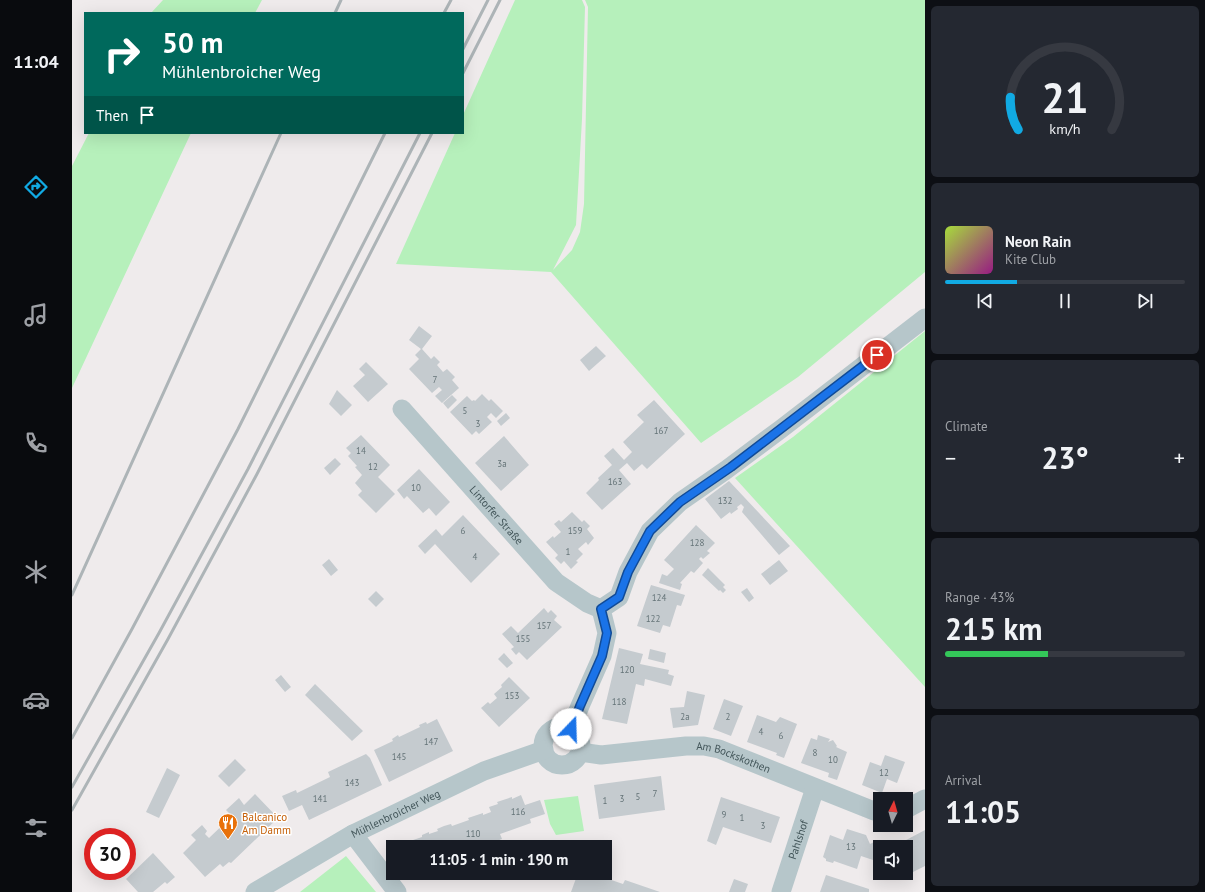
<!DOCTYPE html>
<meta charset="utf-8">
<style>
body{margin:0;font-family:"PT Sans",sans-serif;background:#242831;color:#f1f3f6;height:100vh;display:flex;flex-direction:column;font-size:15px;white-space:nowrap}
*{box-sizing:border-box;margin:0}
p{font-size:13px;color:#9ea1a6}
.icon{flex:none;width:22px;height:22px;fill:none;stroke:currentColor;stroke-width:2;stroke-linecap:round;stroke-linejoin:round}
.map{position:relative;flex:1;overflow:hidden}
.side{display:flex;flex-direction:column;gap:6px;padding:6px;background:#0d0f14;width:280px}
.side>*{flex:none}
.banner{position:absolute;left:12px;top:12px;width:380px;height:122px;border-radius:0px;box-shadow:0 4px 16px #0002;background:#00695c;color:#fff;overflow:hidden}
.needle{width:26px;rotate:5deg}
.buttons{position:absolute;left:801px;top:792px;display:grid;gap:8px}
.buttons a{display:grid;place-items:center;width:40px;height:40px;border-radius:0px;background:#171b24;box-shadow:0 4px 16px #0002;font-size:20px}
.speed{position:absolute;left:12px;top:828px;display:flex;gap:8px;font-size:20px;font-weight:700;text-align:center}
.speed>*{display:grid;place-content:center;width:52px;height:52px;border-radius:50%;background:#171b24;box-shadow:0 4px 16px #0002;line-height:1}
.speed .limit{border:6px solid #d22;background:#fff;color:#111}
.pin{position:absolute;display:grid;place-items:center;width:34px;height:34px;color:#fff;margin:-17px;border:2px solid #fff;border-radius:50%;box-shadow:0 1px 4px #0007}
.me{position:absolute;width:44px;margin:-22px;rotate:21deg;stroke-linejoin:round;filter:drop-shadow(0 0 3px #0008)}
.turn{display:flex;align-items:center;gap:14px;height:84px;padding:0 12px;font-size:18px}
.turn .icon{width:52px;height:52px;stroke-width:2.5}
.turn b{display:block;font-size:28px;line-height:34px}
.then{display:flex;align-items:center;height:38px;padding:0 12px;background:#0003;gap:8px;font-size:15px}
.big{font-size:30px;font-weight:800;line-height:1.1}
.side .card{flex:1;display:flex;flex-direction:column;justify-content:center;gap:6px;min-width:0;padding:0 14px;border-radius:6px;background:#242831}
.side .dial{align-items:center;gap:0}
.dial svg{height:104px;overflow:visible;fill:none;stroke:#363941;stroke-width:7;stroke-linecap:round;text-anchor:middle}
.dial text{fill:#f1f3f6;stroke:none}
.song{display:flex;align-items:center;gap:12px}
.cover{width:48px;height:48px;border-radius:6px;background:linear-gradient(135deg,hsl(80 70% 55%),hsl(310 70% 35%))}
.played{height:4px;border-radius:2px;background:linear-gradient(90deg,#11aae3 30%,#363941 30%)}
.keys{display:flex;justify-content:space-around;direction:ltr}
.heat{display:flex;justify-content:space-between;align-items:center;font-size:22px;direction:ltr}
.charge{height:6px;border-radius:3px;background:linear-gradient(90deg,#34c759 43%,#363941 0)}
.trip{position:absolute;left:314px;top:840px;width:226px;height:40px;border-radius:0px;background:#171b24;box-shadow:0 4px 16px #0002;font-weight:800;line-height:40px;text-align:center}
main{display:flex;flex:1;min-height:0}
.tabs{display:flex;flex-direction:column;width:72px;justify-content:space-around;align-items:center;background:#090b0e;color:#9ea1a6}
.tabs .icon{width:28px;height:28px}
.tabs .active{color:#11aae3}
.tabs b{font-size:18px;color:#f1f3f6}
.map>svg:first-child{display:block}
.green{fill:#b6f0bb}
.building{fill:#c5cbcf}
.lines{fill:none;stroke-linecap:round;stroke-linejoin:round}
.minor{stroke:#b6c6ca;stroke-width:19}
.rail{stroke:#adb4b7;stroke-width:3}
.route-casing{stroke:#114b97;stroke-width:10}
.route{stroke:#1a73e8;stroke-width:7}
.labels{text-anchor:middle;stroke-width:3;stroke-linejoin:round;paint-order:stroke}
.number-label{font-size:9px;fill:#647377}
.street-label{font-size:11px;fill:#43565a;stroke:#fff}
.food-label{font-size:11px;fill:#c56008;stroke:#fff;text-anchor:start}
</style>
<main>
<nav class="tabs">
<b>11:04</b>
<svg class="icon active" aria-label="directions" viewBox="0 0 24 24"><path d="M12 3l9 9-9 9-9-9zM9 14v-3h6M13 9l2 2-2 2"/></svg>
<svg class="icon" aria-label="music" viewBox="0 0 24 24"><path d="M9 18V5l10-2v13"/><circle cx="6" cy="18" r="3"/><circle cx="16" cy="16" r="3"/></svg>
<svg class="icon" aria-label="phone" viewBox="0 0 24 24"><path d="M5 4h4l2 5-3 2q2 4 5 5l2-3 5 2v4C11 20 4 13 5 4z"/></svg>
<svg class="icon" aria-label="climate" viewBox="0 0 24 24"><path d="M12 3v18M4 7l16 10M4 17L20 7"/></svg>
<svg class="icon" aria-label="car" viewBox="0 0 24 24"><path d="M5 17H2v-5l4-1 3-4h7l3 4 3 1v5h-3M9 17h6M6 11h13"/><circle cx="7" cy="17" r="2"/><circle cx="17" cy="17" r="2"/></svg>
<svg class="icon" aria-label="filters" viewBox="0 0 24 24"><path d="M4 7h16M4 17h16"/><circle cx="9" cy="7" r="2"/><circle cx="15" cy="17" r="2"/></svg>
</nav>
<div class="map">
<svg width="853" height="892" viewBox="0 0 853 892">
<rect width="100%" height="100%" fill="#efebec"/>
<!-- green -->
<path class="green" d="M91,0H190L183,13H79Z
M443,0H510L513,7L510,119L504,225L481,270L500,250L508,232L512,204L516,7L513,0H853V272L726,377L629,443L479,272L324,264L383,133H391V115Z
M17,133H119L0,388V166Z
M853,331V687L663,478L721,437Z
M506,796L512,831L484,835L478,824L472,800Z
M274,856L304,892H228Z"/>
<!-- building -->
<path class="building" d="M347,326L360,336L350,349L359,359L362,356L368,362L365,365L371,372L375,369L383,377L380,380L387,388L370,403L363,396L370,390L367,387L360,393L337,369L347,359L343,355L349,349L337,340Z
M524,346L534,356L517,371L508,360Z
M294,362L316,384L296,402L281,386L293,375L287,369Z
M265,390L280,405L269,416L257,404Z
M410,394L417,401L419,399L431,411L424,418L419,413L415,417L420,422L407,434L404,431L400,435L378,412L395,396L400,401L402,400L403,401Z
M380,395L385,400L376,409L371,403Z
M582,400L613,434L575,469L570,464L562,471L555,463L547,470L559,484L530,510L514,493L527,480L526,478L540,465L532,456L541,448L552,460L560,452L551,442L572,422L565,415Z
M434,413L438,418L429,426L425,421Z
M289,435L318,465L306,477L323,494L304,513L286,495L290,491L283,483L290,475L283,467L285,466L276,456L279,453L274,448Z
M432,436L457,465L429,491L403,463Z
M263,458L269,464L258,475L252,468Z
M347,469L378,502L364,516L357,508L351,513L335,496L332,499L325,490Z
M657,481L718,546L707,555L670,512L672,507L669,504L665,507L666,509L659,514L658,512L649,519L633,499Z
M500,512L510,522L512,520L518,526L515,529L522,538L516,545L514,542L506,549L511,554L504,561L506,562L499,569L492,561L489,564L483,558L486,555L474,542L481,536L482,538L489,532L482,524L487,520L489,522Z
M391,515L428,554L399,583L363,544L353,554L346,546L364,529L370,536Z
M624,525L643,543L635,551L638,553L631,559L629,557L627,559L631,563L622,573L619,571L608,583L610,584L608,590L587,583L590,574L595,576L602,569L592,560Z
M257,559L266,570L259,576L250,565Z
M707,560L716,571L698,585L689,574Z
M636,568L653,585L651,587L654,590L651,593L648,590L647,591L630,575Z
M579,585L613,595L609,606L605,605L598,627L591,625L588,633L565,626Z
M675,588L682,598L677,602L669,592Z
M304,591L312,599L304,607L296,599Z
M472,608L476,613L479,610L485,616L482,620L490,627L455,660L447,652L444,655L439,649L442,647L430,634L439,626L446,633Z
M547,648L571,654L568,664L597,670L596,674L602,676L599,686L573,679L572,686L564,684L555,724L530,719Z
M578,649L594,653L592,663L576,659Z
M432,653L441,663L435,668L426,659Z
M209,675L219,687L213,692L203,680Z
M437,677L458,698L427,727L409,708L416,702L418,704L425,698L422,694L430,687L429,685Z
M243,684L291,731L280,741L233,695Z
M615,691L633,695L626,725L601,728L598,708L612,707Z
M652,699L671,706L659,736L641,729Z
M685,715L704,722L708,717L725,724L712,758L704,755L705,753L675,742Z
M365,719L381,751L317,782L302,750L321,741L320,739L326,735L327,737L348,727L347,725L354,722L355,724Z
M746,735L758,739L756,742L761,740L765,746L764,747L775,752L765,780L756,777L757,773L729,763L739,738L745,740Z
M294,754L298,758L310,785L237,820L230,805L217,811L210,796L224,790L225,793L258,777L256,772Z
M813,755L833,762L825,783L815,779L810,793L790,785L798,762L809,766Z
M163,759L174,770L157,787L146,776Z
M95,768L108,775L87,818L74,812Z
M589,776L593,810L527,819L522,785Z
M183,794L206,818L159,863L157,862L151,867L148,864L133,877L111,853L124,840L119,835L130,825L135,831L133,834L137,838L160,816L154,810L167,798L172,805Z
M449,795L453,805L468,800L473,814L458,819L459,823L428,834L430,839L408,847H338L343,845L341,840L350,837V835L357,832V834L366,831L365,829L372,826L379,824L380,826L397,820L396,818L411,813V815L419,812L417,807L426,804L425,802L440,797V799Z
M649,797L708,817L699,843L651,827L644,845L635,841Z
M775,829L794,835L798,844L802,842L806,851L802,853L803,856L801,860L789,856L785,869L762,861L761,863L754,861V859L751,857L758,835L771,840Z
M853,830V866L837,874L834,869V847H821Z
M81,853L103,877L95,884L93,882L81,892H66L54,879Z
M506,873H519L551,884L553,880L588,892H499Z
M754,875L797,889V892H748Z
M662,879L676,884L673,892H657Z"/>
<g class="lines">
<!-- minor -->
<g class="minor">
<path id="s1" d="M330,409L484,582L515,603L529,609"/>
<circle cx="490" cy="746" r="19"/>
<path d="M499,729L508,706L530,656L535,633L529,609L547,597L556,572L578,531L608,502L654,470L709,429L853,318"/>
<path id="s2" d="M508,752L529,755L614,746H632L647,749L802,811H808"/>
<path d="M834,809L853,799"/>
<path d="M281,834L325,892"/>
<path id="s3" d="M183,892L281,834L412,771L472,750"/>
<path id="s4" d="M709,892L743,788"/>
</g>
<!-- rail -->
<path class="rail" d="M263,13L269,0
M372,13L379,0
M391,49L416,0
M391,73L428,0
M0,595L209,133
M0,738L60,629L166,429L313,133
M0,787L87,633L176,469L348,133
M0,810L96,639L185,474L360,133"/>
</g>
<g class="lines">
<!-- route casing -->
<g class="route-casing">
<path id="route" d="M499,729L508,706L530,656L535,633L529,609L547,597L556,572L578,531L608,502L659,467L805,355"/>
</g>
<!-- route -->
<use href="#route" class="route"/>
</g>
<!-- icons -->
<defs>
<g id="restaurant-pin" transform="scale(1)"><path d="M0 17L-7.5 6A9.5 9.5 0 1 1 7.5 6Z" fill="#e8710a" stroke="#fff"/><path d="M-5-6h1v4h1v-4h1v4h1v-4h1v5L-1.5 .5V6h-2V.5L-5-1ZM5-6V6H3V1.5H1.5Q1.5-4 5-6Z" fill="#fff"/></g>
</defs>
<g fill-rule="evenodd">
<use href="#restaurant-pin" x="156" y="823"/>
</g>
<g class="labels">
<!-- number labels -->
<g class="number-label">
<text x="363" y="383">7</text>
<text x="393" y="414">5</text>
<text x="406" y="427">3</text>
<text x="589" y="434">167</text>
<text x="289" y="454">14</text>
<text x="430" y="467">3a</text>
<text x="301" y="470">12</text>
<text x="543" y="485">163</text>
<text x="344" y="491">10</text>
<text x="653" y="504">132</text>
<text x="391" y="534">6</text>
<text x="503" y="534">159</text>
<text x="625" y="546">128</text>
<text x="496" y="555">1</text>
<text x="403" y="560">4</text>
<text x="587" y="601">124</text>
<text x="581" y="622">122</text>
<text x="472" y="629">157</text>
<text x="451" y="642">155</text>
<text x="555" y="673">120</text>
<text x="440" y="699">153</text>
<text x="547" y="705">118</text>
<text x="613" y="720">2a</text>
<text x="656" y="720">2</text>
<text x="689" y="735">4</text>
<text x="709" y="739">6</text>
<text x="359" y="745">147</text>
<text x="743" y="756">8</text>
<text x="327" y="760">145</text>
<text x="761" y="763">10</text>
<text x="812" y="776">12</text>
<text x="280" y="786">143</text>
<text x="583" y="797">7</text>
<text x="566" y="800">5</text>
<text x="248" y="802">141</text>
<text x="550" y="802">3</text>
<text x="533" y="804">1</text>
<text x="446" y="815">116</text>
<text x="652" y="818">9</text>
<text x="670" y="821">1</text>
<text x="691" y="829">3</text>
<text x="401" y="837">110</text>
<text x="779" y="850">13</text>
</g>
<!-- street labels -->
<g class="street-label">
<text dy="4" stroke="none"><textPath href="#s1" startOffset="142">Lintorfer Straße</textPath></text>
<text dy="4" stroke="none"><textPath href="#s2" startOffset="156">Am Bockskothen</textPath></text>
<text dy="4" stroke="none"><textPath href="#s3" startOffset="161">Mühlenbroicher Weg</textPath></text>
<text dy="4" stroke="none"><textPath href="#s4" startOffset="55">Pahlshof</textPath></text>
</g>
<!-- food labels -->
<g class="food-label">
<text x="170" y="821">Balcanico<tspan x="170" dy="13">Am Damm</tspan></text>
</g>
</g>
</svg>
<div class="buttons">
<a><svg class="needle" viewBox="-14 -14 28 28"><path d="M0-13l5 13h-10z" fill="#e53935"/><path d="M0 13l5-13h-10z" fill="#9ea1a6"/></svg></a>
<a><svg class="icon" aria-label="sound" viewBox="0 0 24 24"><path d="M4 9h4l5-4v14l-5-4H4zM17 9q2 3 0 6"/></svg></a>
</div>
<div class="speed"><div class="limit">30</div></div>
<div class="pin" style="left:805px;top:355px;background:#d93025"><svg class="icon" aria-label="arrive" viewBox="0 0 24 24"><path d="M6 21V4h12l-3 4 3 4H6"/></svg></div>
<svg class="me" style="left:499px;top:729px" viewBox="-20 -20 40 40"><circle r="19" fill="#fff"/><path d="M0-13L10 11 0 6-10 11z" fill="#1a73e8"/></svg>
<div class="trip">11:05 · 1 min · 190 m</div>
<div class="banner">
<div class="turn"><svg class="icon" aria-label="right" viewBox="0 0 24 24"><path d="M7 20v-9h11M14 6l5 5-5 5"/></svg><div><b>50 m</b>Mühlenbroicher Weg</div></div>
<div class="then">Then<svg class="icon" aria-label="arrive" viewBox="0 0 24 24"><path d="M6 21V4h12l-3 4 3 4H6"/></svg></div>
</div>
</div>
<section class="side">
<div class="card dial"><svg viewBox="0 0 100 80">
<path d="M14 69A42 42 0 1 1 86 69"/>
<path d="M14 69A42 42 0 0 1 8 44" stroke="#11aae3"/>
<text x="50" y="56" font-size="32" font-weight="700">21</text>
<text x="50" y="72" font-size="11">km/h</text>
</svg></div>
<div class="card">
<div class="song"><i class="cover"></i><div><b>Neon Rain</b><p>Kite Club</p></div></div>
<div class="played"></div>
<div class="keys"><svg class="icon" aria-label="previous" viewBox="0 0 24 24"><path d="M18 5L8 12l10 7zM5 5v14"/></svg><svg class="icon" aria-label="pause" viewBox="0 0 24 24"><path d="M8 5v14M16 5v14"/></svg><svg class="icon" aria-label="next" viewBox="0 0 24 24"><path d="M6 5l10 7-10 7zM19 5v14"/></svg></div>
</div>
<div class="card"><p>Climate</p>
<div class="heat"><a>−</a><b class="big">23°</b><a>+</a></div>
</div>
<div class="card"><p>Range · 43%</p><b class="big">215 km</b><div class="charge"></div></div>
<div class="card"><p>Arrival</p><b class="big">11:05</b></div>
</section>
</main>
